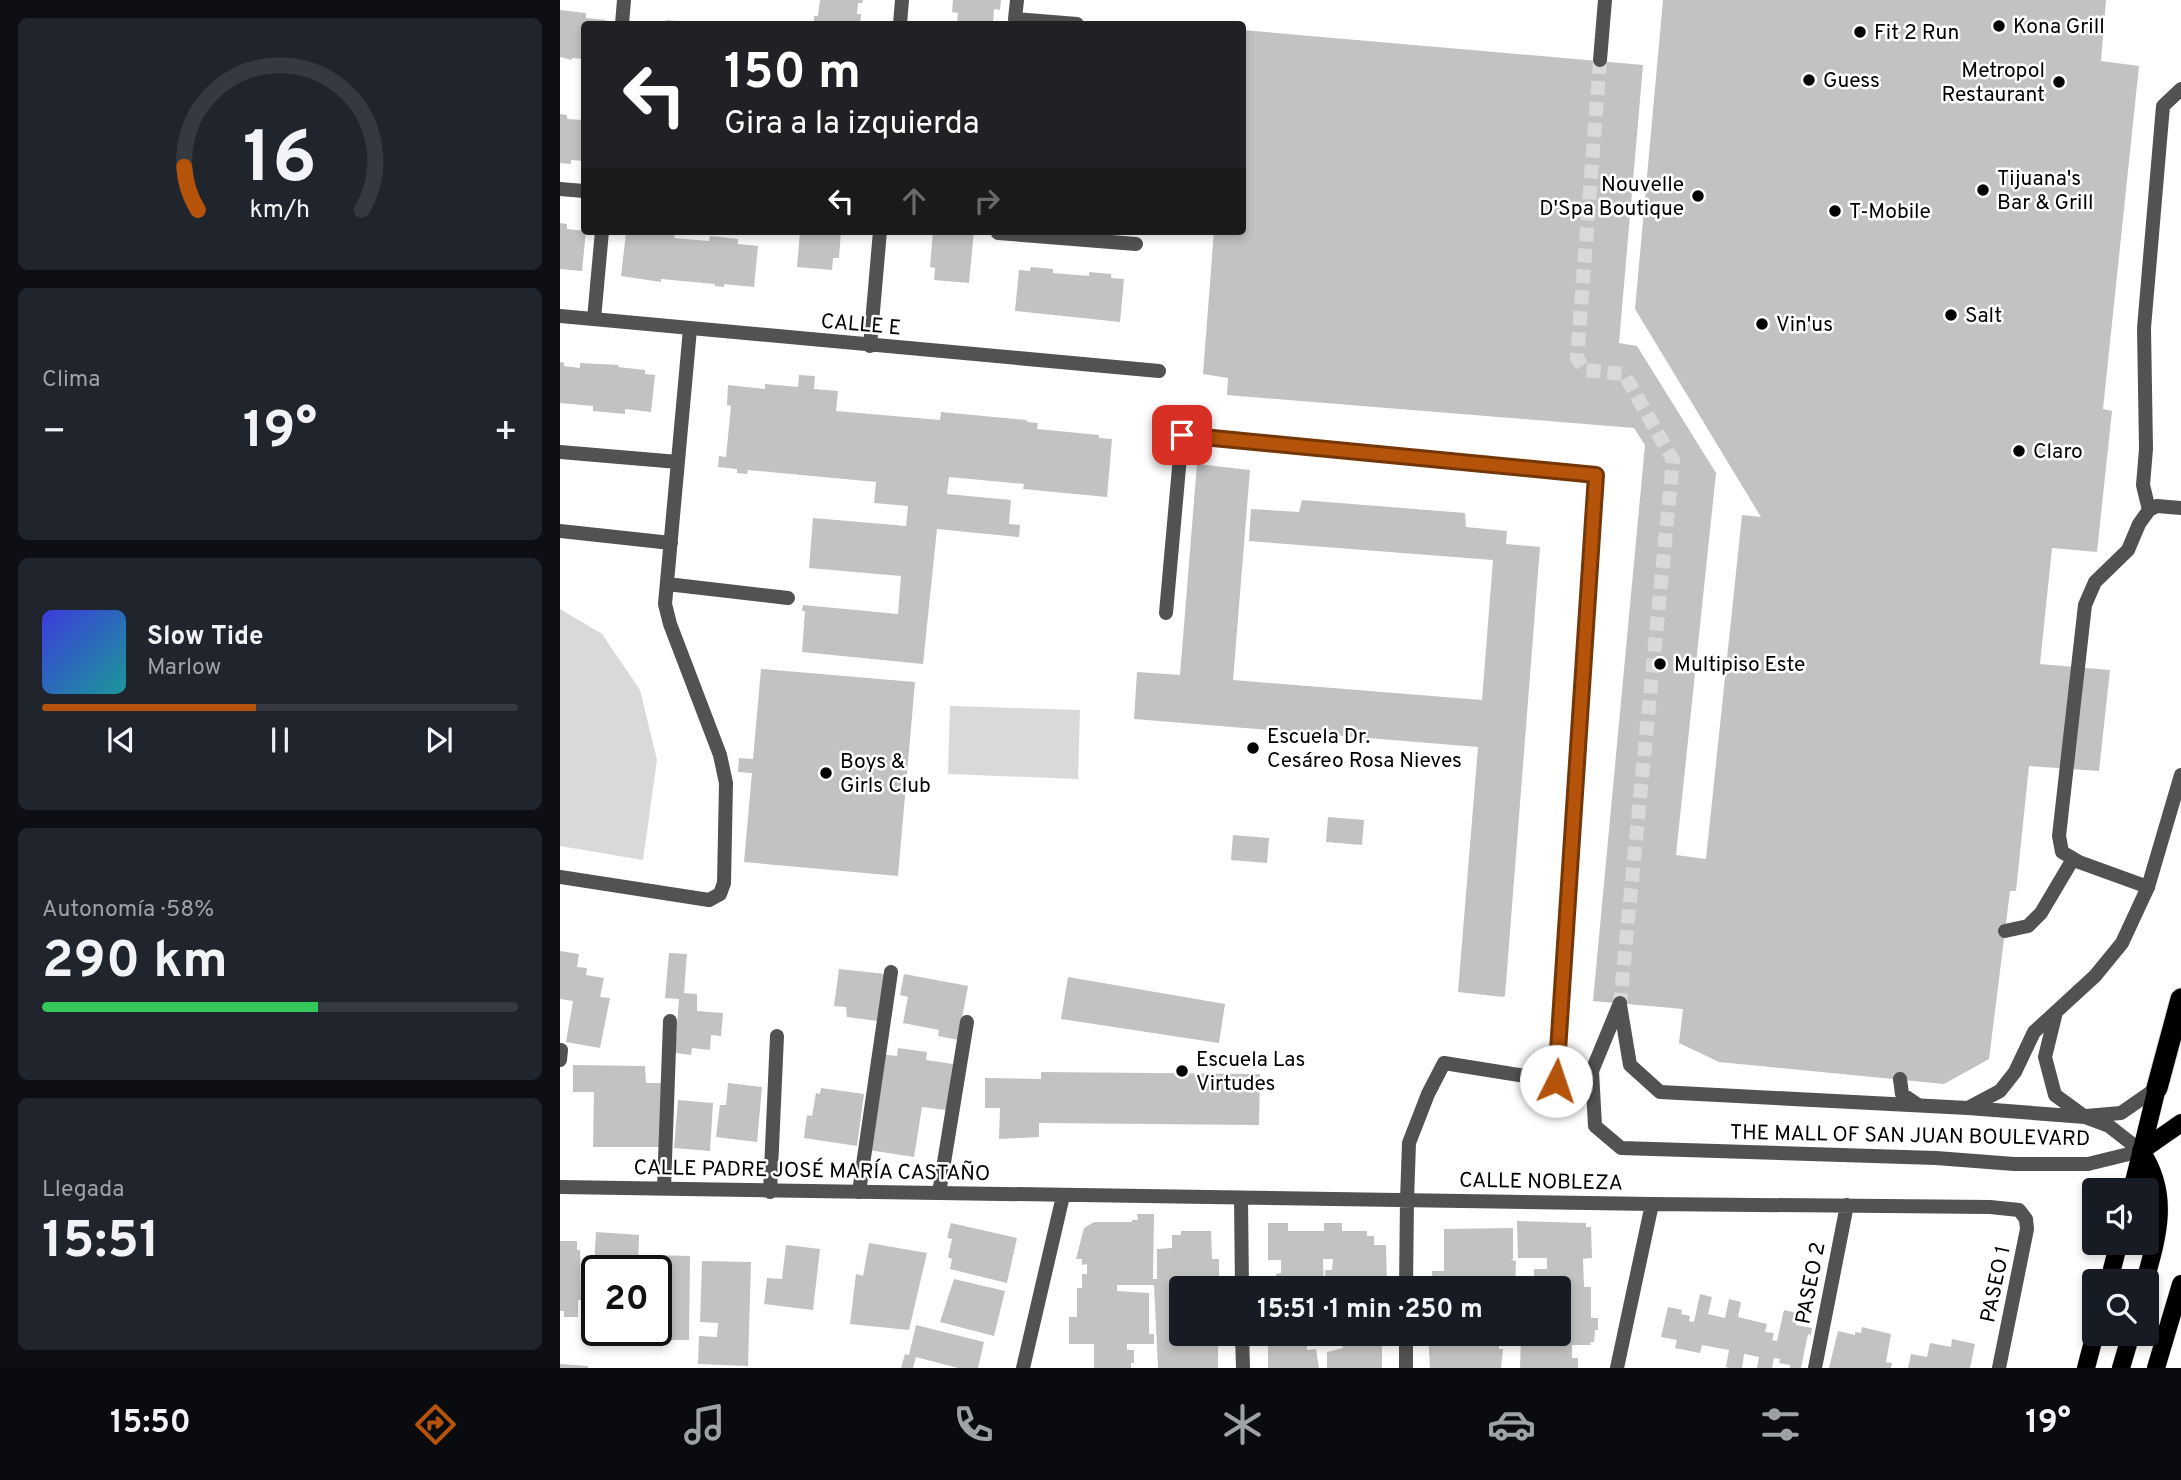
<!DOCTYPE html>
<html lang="es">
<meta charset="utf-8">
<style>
body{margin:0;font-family:Overpass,sans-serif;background:#20242c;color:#f1f3f6;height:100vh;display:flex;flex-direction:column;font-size:26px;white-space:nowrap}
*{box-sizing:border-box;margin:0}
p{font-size:23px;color:#9ea1a6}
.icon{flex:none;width:38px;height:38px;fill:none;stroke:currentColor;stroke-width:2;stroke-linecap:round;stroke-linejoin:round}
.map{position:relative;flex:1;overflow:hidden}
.drawer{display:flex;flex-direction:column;gap:18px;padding:18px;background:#0d0f14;width:560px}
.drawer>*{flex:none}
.hud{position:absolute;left:21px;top:21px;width:665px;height:214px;border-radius:7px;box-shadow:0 4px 10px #0003;background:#202124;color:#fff;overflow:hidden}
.tools{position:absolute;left:1522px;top:1178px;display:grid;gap:14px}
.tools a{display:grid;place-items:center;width:77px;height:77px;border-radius:7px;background:#171b24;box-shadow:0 4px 10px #0003;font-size:35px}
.speed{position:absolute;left:21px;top:1255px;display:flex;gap:14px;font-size:35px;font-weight:700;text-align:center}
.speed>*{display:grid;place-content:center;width:91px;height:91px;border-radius:50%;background:#171b24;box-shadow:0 4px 10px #0003;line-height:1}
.speed .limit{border:4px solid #111;border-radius:10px;background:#fff;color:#111}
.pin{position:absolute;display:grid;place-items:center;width:60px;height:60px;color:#fff;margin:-30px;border-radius:14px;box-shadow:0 4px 10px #0006}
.me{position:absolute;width:77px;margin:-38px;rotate:4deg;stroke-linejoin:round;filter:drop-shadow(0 0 5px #0008)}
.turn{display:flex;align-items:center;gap:24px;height:147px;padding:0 28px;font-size:32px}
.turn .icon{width:91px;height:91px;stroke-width:2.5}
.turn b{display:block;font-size:49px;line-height:60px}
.lanes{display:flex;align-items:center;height:66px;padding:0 28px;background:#0003;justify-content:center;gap:35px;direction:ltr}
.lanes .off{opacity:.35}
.big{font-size:52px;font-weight:700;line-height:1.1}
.drawer .tile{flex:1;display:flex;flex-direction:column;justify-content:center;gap:10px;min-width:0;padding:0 24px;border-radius:10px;background:#20242c}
.drawer .dial{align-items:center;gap:0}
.dial svg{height:182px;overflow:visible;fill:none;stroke:#363941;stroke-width:7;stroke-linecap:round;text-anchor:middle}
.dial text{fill:#f1f3f6;stroke:none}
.song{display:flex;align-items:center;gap:21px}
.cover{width:84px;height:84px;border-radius:10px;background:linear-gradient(135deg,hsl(240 70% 55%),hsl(180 70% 35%))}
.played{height:7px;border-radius:4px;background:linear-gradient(90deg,#b45309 45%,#363941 45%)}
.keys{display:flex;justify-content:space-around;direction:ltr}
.heat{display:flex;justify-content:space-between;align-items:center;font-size:38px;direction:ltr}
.charge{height:10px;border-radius:5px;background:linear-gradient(90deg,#34c759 58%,#363941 0)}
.trip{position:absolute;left:609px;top:1276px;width:402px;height:70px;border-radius:7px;background:#171b24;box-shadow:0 4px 10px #0003;font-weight:700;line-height:70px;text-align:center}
.dock{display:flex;height:112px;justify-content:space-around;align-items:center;background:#090b0e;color:#9ea1a6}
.dock .icon{width:49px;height:49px}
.dock .on{color:#b45309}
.dock b{font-size:32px;color:#f1f3f6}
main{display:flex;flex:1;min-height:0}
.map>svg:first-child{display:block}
.green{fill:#d9d9d9}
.building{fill:#c2c2c2}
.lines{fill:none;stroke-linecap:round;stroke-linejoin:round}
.minor-tunnel{stroke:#d9d9d9;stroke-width:14;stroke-dasharray:14 7;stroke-linecap:butt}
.primary-casing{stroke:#dbdbdb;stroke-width:19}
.motorway-casing{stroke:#dbdbdb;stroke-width:23}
.service{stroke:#525252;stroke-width:14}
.minor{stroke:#525252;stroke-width:14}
.primary{stroke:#000;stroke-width:18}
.motorway{stroke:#000;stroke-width:21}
.route-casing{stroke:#753606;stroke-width:18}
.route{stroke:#b45309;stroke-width:12}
.poi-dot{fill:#000;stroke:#fff;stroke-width:2.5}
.labels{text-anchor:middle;stroke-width:5;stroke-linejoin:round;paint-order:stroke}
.poi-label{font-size:21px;fill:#000;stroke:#fff;text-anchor:start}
.street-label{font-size:21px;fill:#000;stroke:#fff}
</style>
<main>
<section class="drawer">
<div class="tile dial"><svg viewBox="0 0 100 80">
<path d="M14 69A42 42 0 1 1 86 69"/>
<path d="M14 69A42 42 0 0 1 8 50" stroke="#b45309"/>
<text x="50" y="56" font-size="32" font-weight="700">16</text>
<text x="50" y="72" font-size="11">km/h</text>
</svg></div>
<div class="tile"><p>Clima</p>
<div class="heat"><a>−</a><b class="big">19°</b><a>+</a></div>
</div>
<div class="tile">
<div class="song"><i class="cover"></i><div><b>Slow Tide</b><p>Marlow</p></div></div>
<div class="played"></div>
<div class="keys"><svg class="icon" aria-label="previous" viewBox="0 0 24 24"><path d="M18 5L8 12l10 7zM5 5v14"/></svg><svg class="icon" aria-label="pause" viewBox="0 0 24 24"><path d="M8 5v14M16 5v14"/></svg><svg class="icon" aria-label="next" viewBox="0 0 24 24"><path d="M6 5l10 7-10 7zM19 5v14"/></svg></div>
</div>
<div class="tile"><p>Autonomía · 58%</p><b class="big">290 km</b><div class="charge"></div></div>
<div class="tile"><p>Llegada</p><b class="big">15:51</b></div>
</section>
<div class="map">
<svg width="1621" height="1368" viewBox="0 0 1621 1368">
<rect width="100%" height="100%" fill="#fff"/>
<!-- green -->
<path class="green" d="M0,609L42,634L80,690L97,760L83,860L0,846Z
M390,706L520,710L518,779L388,774Z"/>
<!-- building -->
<path class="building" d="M260,0H303L302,3H298L297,14H301L300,24H254V16H258Z
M393,0H441L440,10L434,9L433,24H397L398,13L392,12Z
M1103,0H1546L1541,61L1579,66L1543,409L1552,411L1537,552L1492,548L1480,664L1550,670L1539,771L1469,766L1456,891H1450L1429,1059L1384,1084L1159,1062L1119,1043L1123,1009L1033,1001L1085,445L1074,428L667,395L668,378L643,374L654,231H682V30L1083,65L1059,343L1077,346L1156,473L1116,855L1146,859L1182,515L1201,517L1075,309Z
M0,10L26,13V18L46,20L45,24H24V59L12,58V60L0,57Z
M106,20L135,23L134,24H105Z
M0,114L7,115V119L24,120V161L11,160V164L0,163Z
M0,223L7,224V229L26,231L22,271L0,269Z
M86,231L115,234L114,238L149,241L150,236L178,239V244L198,246L194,287L164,284V287L155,286V284L101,279V282L61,276L66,233L85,235Z
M240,231H281L279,258H273L272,270L237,267Z
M373,231H414L409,283L374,280L375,268L370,267Z
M471,267L493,269V273L529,276V272L551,274V278L564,279L560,322L455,311L459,270L470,271Z
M0,362L4,363V366L20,368V363L59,365L58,367L85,370V374L95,375L91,412L65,409V414L33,411V406L0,403Z
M239,375L255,376L254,389L278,391L276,411L380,420L381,412L467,420V422L478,423L477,429L539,435V438L552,439L547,497L463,489L464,484L389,477L387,494L451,500L449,524L460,525L459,537L377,529L363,664L242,652L245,611H242L243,605L338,614L341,576L249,568L253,518L346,526L348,506L314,503L316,482L188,470L187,474L177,473V469L158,467L159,456L166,457L171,406L167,405L168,385L205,389V384L238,387Z
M637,464L690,470L673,680L922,700L933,560L689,541L691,509L739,512L742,500L905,513L906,527L947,531L946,544L980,547L945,996L943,997L898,992L918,747L574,719L577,672L620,675Z
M201,669L355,682L338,876L184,862L192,773L178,772L179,758L193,759Z
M768,817L804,820L802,845L766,842Z
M673,835L709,838L707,863L671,860Z
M0,951L19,954L17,967L27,968L26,975L44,978L40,997L50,998L40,1048L6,1042L13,1001L0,999Z
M109,953L127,954L124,993L137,994V1011L163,1013L161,1036L151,1035L150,1050L132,1048L131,1055L115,1053L119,999L105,998Z
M279,969L325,974L317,1021L287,1017L286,1007L274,1006Z
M344,974L408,986L398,1040L378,1036L379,1030L343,1023L348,997L340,995Z
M508,977L665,1004L659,1043L501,1019Z
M338,1048L367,1052L366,1060L393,1064L386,1110L362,1107L354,1157L308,1150L319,1054L337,1056Z
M13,1065L85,1066L86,1083H101L100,1147H33L34,1092H13Z
M481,1072L700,1074L699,1125L479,1123V1137L439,1139L440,1108H425V1078L481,1079Z
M168,1083L202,1087L197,1142L156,1137L160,1105H166Z
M261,1088L304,1094L297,1146L244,1138L247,1115L252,1116L256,1093L260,1094Z
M118,1100L153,1103L150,1151L114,1148Z
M577,1214H594L593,1279H597V1249L612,1248V1235H621V1231H651L652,1259H659V1287L621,1288V1334H649L650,1345H658V1368H598L594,1285H557V1291L589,1293V1334H594V1344H567V1350H574V1363H571V1368H534V1344H509V1317H517V1288H522V1274H527V1264L522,1265V1259H516L524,1228L534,1222H572V1220H578Z
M957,1221L1026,1223V1227H1031L1032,1258L1023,1259L1024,1287H1031V1318H1038V1330H1035L1034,1342H1030L1031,1345H1012V1358H1018V1368H960L961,1334H999V1288H992V1284H974V1269H987V1258H958Z
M391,1223L457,1238L447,1283L390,1269L392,1259L388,1257L392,1239L387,1238Z
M708,1223H728V1231H764V1223H782V1231H807V1236H814V1245H826L827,1288H766L765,1270H772L773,1259H763L764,1287L716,1288V1274L721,1273V1260H708Z
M953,1228V1259H950L956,1261L955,1288H873L872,1271H884V1229Z
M36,1232L79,1235L78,1270H38V1264H34Z
M0,1241H17V1250H20L21,1300H18V1317H4V1311H0Z
M309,1243L367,1253L349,1330L290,1324L296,1274L303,1276Z
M226,1245L260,1249L253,1310L204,1304L207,1278L222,1279Z
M87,1255L130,1256L129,1340H85L86,1330H96V1270H86Z
M142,1261L191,1262L188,1366L138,1364L139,1336L157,1337L158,1323L140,1322Z
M394,1279L445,1291L434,1336L380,1322Z
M1140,1294L1152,1297L1148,1314L1165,1318L1169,1299L1181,1302L1178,1317L1207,1324L1205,1332L1214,1333L1212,1340L1217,1341L1224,1310L1237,1313L1236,1325L1252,1328L1251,1335L1248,1334L1241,1368H1230V1365L1219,1363L1220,1359L1214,1358L1212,1368H1197L1199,1357L1184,1354L1182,1368H1169L1166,1367L1169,1350L1142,1345L1140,1353L1115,1348L1117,1340L1101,1337L1108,1307L1122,1310L1121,1314L1130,1316L1129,1321L1134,1322Z
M356,1325L424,1342L418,1368H398L356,1357L353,1368H341L345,1354L349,1355Z
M1302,1327L1331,1334L1326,1362L1332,1363L1331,1368H1269L1278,1331L1295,1335V1332L1301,1333Z
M708,1334H756V1340L747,1341V1350L756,1349L759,1368H708Z
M772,1334H822V1368H767V1352L783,1348V1340H772Z
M868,1334H955V1339L950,1341V1343H939V1349H943L941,1368H870Z
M1392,1339L1415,1344L1410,1368H1348L1351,1354L1367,1357L1370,1343L1391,1347Z
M0,1364L28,1366V1368H0Z"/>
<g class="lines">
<!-- minor-tunnel -->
<path class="minor-tunnel" d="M1040,60L1017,358L1025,370L1064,374L1113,460L1060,1003"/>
<!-- primary casing -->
<g class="primary-casing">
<path id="primary" d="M1581,1151C1610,1195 1598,1234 1585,1281
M1581,1151L1621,1123
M1572,1190L1597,1088L1601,1078
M1549,1281L1559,1242
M1526,1368L1535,1334
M1561,1368L1571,1334
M1596,1368L1621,1284"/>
</g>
<!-- motorway casing -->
<g class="motorway-casing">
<path id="motorway" d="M1597,1088L1621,999"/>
</g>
<!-- service -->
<path class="service" d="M457,0L455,19L517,24
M62,24L64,0
M0,189L24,191
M438,231V233L576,244
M34,319L42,231
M0,452L118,462
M1589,510L1583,485L1586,449L1584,328L1603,106L1621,89
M0,531L111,543
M107,584L228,598
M606,613L622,434L1036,475L996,1081L884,1063L868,1094L849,1143L847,1200
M0,877L149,900L160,894L164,883L166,783L160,755L110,624L105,604L130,329
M1588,887L1519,862L1502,852L1499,836L1525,605L1535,582L1568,550L1579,524L1589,510L1597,506L1621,508
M1445,931L1468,926L1481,913L1513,859
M0,1060L1,1050
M1340,1079L1342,1094L1358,1105
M104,1188L110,1021
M210,1192L217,1036
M299,1192L331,972
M379,1193L407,1022"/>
<!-- minor -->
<path class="minor" d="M340,24L342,0
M1040,60L1045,0
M0,316L599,371
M310,346L320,231
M1060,1003L1032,1071L1035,1126L1061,1148L1376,1158L1454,1164H1528L1581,1151
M1060,1005L1070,1065L1100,1092L1408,1108L1525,1117L1549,1126L1581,1151
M1496,1012L1485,1057L1495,1095L1525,1117
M1408,1108L1440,1091L1455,1072L1474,1032L1535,976L1562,943L1588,887L1621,775
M1526,1116L1561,1113L1597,1088
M0,1187L1092,1204L1430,1207L1459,1210L1466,1219L1467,1229L1439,1368
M681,1198L682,1288
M846,1288L847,1200
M682,1334L683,1368
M463,1368L503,1196
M846,1368V1334
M1057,1368L1092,1204
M1255,1368L1287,1205"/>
<!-- primary -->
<use href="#primary" class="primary"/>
<!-- motorway -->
<use href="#motorway" class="motorway"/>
</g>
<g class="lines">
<!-- route casing -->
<g class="route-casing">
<path id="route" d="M622,435L1036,475L996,1081"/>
</g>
<!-- route -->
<use href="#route" class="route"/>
</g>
<!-- markers -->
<g class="poi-dot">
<circle cx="1439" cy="26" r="7"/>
<circle cx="1300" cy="32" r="7"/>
<circle cx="1249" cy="80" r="7"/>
<circle cx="1499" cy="82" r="7"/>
<circle cx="1423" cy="190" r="7"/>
<circle cx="1138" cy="196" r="7"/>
<circle cx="1275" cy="211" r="7"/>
<circle cx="1391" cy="315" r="7"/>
<circle cx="1202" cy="324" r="7"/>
<circle cx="1459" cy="451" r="7"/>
<circle cx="1100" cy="664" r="7"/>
<circle cx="693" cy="748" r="7"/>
<circle cx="266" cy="773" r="7"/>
<circle cx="622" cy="1071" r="7"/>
</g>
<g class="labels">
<!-- poi labels -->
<g class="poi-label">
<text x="1453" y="33">Kona Grill</text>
<text x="1314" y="39">Fit 2 Run</text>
<text x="1485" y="77" text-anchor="end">Metropol<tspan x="1485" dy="24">Restaurant</tspan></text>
<text x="1263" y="87">Guess</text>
<text x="1437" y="185">Tijuana's<tspan x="1437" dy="24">Bar &amp; Grill</tspan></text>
<text x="1124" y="191" text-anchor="end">Nouvelle<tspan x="1124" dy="24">D'Spa Boutique</tspan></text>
<text x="1289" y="218">T-Mobile</text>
<text x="1405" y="322">Salt</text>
<text x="1216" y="331">Vin'us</text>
<text x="1473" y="458">Claro</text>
<text x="1114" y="671">Multipiso Este</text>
<text x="707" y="743">Escuela Dr.<tspan x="707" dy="24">Cesáreo Rosa Nieves</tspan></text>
<text x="280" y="768">Boys &amp;<tspan x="280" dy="24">Girls Club</tspan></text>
<text x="636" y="1066">Escuela Las<tspan x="636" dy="24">Virtudes</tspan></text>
</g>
<!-- street labels -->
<g class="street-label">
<text transform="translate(301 324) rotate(5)" y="7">CALLE E</text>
<text transform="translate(1350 1135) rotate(1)" y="7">THE MALL OF SAN JUAN BOULEVARD</text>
<text transform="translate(252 1170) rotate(1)" y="7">CALLE PADRE JOSÉ MARÍA CASTAÑO</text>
<text transform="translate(981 1181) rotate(1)" y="7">CALLE NOBLEZA</text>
<text transform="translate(1250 1283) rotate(-79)" y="7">PASEO 2</text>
<text transform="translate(1435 1284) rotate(-78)" y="7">PASEO 1</text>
</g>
</g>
</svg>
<div class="tools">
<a><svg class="icon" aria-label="sound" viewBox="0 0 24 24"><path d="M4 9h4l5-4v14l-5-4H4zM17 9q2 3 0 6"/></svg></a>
<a><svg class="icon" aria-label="search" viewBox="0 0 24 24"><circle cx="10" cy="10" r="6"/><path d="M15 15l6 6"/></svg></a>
</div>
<div class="speed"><div class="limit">20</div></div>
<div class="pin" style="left:622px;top:435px;background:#d93025"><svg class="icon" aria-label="arrive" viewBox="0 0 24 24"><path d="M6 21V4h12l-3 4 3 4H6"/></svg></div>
<svg class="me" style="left:996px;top:1081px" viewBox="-20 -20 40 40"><circle r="19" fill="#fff"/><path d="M0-13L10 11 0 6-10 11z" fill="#b45309"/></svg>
<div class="trip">15:51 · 1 min · 250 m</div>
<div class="hud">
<div class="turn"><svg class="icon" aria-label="left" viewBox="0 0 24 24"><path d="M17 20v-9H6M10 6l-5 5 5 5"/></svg><div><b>150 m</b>Gira a la izquierda</div></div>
<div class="lanes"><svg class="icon" aria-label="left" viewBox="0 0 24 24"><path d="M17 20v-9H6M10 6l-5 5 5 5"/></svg><svg class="icon off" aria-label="ahead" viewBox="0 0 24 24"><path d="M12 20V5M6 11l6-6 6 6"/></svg><svg class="icon off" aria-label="right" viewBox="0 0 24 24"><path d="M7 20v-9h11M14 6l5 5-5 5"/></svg></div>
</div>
</div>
</main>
<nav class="dock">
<b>15:50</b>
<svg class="icon on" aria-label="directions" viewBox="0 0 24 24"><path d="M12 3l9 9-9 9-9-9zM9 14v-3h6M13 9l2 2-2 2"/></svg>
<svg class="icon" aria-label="music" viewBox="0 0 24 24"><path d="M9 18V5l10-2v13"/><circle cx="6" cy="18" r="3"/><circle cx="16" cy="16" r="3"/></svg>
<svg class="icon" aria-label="phone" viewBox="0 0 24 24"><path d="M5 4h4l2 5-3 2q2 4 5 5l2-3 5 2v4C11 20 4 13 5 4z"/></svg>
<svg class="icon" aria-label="climate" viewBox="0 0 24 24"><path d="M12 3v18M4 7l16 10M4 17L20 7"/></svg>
<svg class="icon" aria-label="car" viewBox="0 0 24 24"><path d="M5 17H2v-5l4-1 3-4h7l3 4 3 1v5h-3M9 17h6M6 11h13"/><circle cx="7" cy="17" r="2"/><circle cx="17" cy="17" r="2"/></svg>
<svg class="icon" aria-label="filters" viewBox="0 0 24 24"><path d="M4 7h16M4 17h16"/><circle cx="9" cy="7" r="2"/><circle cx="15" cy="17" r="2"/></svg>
<b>19°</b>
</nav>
